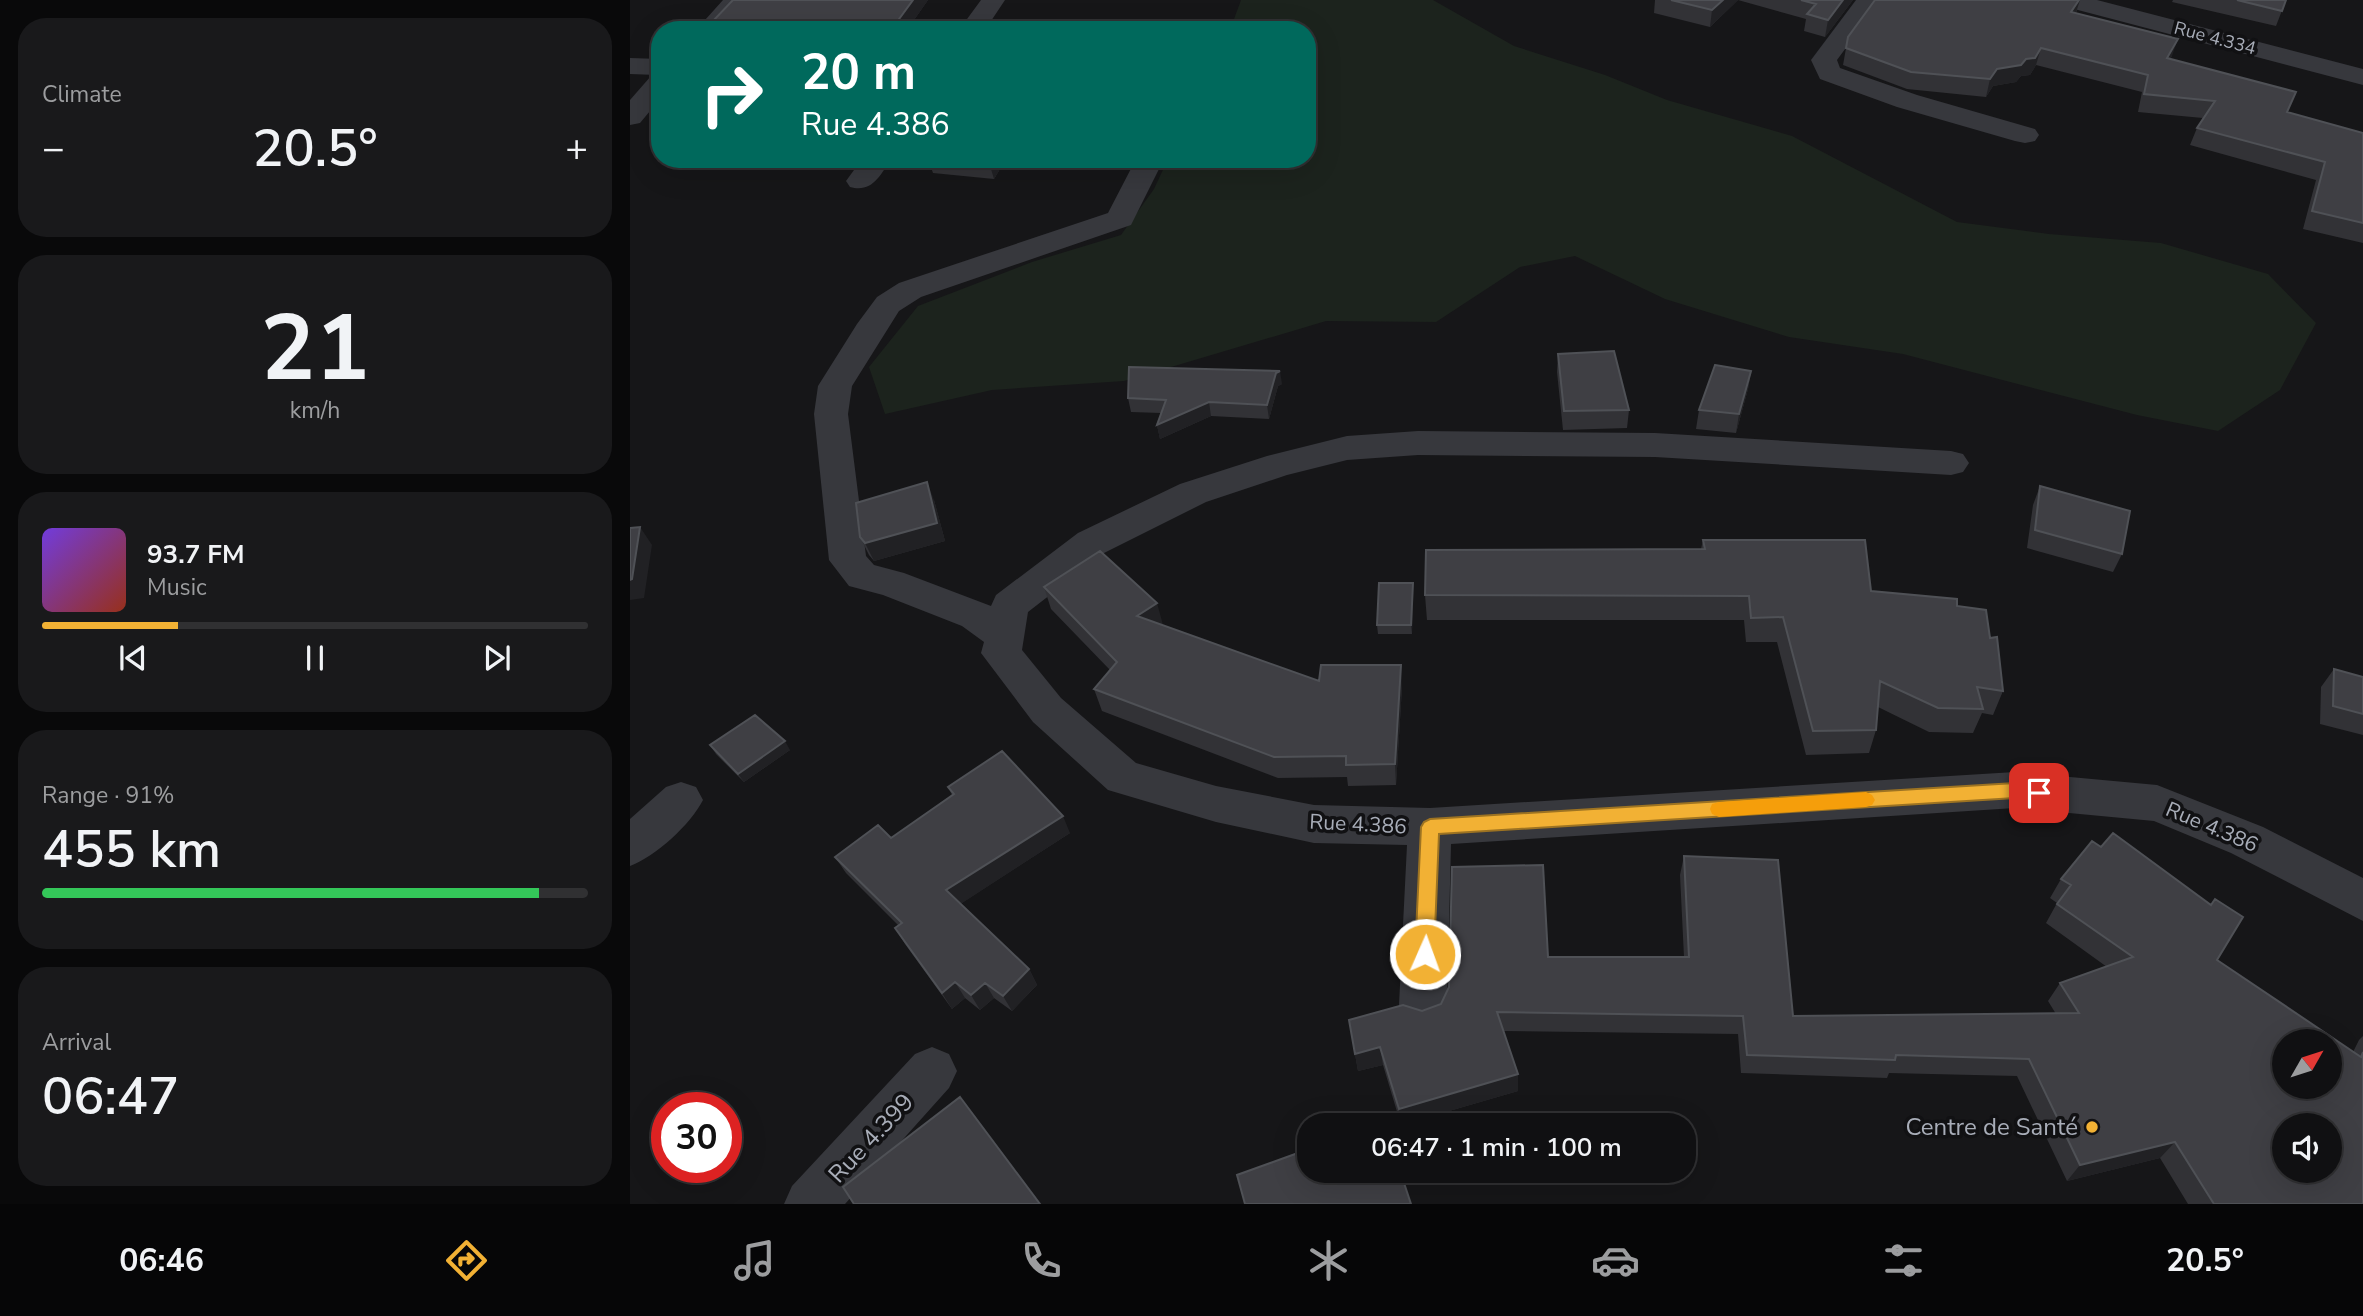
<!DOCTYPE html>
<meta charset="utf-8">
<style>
body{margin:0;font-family:"Nunito Sans",sans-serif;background:#19191b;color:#f1f3f6;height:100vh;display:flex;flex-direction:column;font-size:26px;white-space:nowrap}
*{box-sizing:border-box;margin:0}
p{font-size:23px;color:#9c9d9f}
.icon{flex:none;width:38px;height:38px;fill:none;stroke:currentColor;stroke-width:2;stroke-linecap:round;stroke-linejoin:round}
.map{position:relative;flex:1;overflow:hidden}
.panel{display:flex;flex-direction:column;gap:18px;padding:18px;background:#09090a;width:630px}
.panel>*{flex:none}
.hud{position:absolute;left:21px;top:21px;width:665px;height:147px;border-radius:28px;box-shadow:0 7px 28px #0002,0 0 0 2px #303032;background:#00695c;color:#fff;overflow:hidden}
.needle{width:46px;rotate:51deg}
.tools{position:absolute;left:1642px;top:1029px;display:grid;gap:14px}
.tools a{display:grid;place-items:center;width:70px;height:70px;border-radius:50%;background:#101012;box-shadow:0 7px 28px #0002,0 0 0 2px #303032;font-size:35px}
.speed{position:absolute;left:21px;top:1092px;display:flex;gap:14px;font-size:35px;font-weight:700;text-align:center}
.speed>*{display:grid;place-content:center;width:91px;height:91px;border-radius:50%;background:#101012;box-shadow:0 7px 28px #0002,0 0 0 2px #303032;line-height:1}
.speed .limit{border:10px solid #d22;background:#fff;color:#111}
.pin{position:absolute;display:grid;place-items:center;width:60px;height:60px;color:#fff;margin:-30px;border-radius:14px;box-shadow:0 4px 10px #0006}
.me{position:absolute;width:77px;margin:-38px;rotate:2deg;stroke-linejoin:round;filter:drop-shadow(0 0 5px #0008)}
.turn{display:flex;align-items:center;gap:24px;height:147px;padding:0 35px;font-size:32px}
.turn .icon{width:91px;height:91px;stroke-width:2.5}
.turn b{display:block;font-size:49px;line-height:60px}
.big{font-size:52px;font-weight:600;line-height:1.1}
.panel .widget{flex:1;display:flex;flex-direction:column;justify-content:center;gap:10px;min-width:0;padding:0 24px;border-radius:28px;background:#19191b}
.panel .dial{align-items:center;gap:0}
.dial b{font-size:91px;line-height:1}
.song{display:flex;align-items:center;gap:21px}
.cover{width:84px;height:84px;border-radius:10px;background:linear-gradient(135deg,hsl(260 70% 55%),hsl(10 70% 35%))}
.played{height:7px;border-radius:4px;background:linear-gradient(90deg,#f2b134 25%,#303032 25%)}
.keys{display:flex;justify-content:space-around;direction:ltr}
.heat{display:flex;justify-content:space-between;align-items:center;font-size:38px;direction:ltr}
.charge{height:10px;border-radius:5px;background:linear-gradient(90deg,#34c759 91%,#303032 0)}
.trip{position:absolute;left:667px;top:1113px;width:399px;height:70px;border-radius:28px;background:#101012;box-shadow:0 7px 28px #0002,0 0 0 2px #303032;font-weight:600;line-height:70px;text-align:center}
.tabs{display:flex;height:112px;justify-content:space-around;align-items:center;background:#060607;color:#9c9d9f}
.tabs .icon{width:49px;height:49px}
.tabs .active{color:#f2b134}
.tabs b{font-size:32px;color:#f1f3f6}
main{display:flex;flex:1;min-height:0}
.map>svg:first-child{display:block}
.green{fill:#1c231d}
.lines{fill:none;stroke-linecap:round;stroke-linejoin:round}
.minor{fill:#37383d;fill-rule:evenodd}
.wall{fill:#323236}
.shaded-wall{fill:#212124}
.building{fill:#3f3f44;stroke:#4f5156;stroke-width:2;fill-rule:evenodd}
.route{fill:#f2b134;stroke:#9d7322;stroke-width:2}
.slow{fill:#f59e0b}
.poi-dot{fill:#f2b134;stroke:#111113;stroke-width:2.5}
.labels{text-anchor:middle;stroke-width:7;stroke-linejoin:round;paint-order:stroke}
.far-street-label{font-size:18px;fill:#a8adb8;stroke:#111113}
.street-label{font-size:21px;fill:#a8adb8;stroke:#111113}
.near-poi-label{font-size:24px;fill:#a8adb8;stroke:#111113;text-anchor:end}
.near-street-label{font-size:24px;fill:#a8adb8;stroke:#111113}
</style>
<main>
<section class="panel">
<div class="widget"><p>Climate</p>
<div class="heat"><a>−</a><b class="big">20.5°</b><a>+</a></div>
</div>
<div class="widget dial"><b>21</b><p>km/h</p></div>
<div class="widget">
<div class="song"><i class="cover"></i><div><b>93.7 FM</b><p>Music</p></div></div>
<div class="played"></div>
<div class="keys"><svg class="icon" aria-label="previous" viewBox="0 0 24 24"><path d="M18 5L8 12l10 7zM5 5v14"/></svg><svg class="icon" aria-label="pause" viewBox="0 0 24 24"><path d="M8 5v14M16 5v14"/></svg><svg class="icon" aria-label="next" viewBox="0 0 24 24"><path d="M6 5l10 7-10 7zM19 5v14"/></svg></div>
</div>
<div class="widget"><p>Range · 91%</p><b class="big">455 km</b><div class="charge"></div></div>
<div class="widget"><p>Arrival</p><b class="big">06:47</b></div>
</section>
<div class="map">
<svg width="1733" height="1204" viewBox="0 0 1733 1204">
<rect width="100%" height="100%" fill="#161618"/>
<!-- green -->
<path class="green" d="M611,0H803L884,46L975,75L1037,100L1162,136L1327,222L1419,234L1531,243L1638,274L1686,323L1650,390L1588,431L1507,415L1273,354L1159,337L1035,299L945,256L890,267L806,322L696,321L494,381L362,390L255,414L239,367L288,306L402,262L491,235L524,189L538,159H677V30H600Z"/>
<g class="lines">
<!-- minor -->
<path class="minor" d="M93,0H119L93,30H66Z
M351,0H375L355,30H329Z
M1226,0H1251L1207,60L1210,68L1287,95L1405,129L1409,135L1405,141L1395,143L1385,141L1267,107L1190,79L1181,60Z
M1426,0H1467L1733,69V85L1429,5Z
M0,58L30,59V99L10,123L0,125V100L21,76L27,75L0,74Z
M232,159H261C250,176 242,193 220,187L216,181Z
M506,159H534L501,225L291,297L269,311L222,386L218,414L236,556L244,565L274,573L361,606L366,595L448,533L550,484L637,456L717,436L788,431L1025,433L1321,451L1333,454L1339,463L1333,472L1321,475L1025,457L788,455L717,460L657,475L576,502L474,553L398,612L392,650L431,698L506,763L586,786L684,805L800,808L1385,772L1527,785L1633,827L1733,878V921L1601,853L1524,821L1385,808L821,844L817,1005L810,1021L793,1027L776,1021L769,1005L777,845L684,843L586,822L478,790L403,722L351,653L354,642L332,626L253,595L219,586L199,560L184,414L188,386L227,324L247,297L269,283L478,213Z
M51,782L66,787L73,800C61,824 25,857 0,866V819L36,787Z
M302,1047L319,1054L327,1071L319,1088L215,1204H154L162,1186L285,1054Z"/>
</g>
<!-- wall -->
<path class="wall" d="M298,0L277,30H84L81,23Z
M1025,0H1108L1080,27L1024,13Z
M1108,0H1223L1195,37L1174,31L1176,19Z
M1245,0H1450L1446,13L1542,56L1540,59L1657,112L1733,133V243L1673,229L1686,180L1560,145L1567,128L1573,118L1508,112L1512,92L1406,65L1400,75L1391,76L1386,82L1363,86L1356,97L1277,89L1213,65L1218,37Z
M1543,0H1656L1646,26L1542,2Z
M53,159H125L120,169L56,165Z
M298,159H376L364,179L303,173Z
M928,354L999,410L997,428L933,430L927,372Z
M1121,371L1118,389L1106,433L1066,429L1069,410Z
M652,384L648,386L639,419L581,416L530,439L527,425L531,413L501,412L498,398Z
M1410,486L1492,554L1483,572L1397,548L1403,505Z
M304,500L315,541L244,561L239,555L230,537Z
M1073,540L1241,591L1327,606L1360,638L1373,691L1363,715L1352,713L1343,733L1299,732L1248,707L1246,730L1239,753L1176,755L1147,642H1116L1114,620H797L795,595L1071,549Z
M783,583L782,634H748L747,625Z
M414,587L533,625L689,681L772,687L766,785L718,786L717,777L648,778L472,711L464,689L480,670L421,609Z
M1704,669L1733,677V735L1690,724L1691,687Z
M80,745L160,750L114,782L86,754Z
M318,787L440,833L330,904L399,969L407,985L382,1011L364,998L350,1010L335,998L322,1009L275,944L265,928L268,925L216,873L205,857L261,838L322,795Z
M1054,856L1163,1016L1426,1014L1418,1001L1430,983L1477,967L1416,923L1427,903L1420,898L1431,879L1587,960L1723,1052L1729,1040L1733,1036V1204H1558L1530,1158L1437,1181L1387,1076L1259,1073L1257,1078L1111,1073L1108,1034L873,1031L888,1091L771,1125L753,1065L728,1071L719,1020L792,1011L918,957H1054L1050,875Z"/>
<!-- shaded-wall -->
<path class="shaded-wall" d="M283,0H298L277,30H261Z
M1093,0H1108L1080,27L1082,10Z
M1213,0H1223L1195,37L1198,20Z
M1449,0H1450L1446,12L1436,29L1441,12Z
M1548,39L1542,56L1531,75L1537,58Z
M1411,48L1406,65L1400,75L1391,76L1386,82L1363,86L1356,97L1360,79L1367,69L1396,59Z
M115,159H125L120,169Z
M358,159H376L364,179Z
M650,371L652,384L648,386L639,419L637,405L646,373Z
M1121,371L1118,389L1106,433L1109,414Z
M579,402L581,416L530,439L527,425Z
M297,482L304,500L315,541L244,561L235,543Z
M10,527L22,545L14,598L0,600V580Z
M783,583V592L782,634L781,625Z
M527,603L533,625L514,638L507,616Z
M771,665L772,687L766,785L765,764Z
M155,741L160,750L114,782L108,774Z
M433,816L440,833L326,907L316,890Z
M399,969L407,985L382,1011L373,996Z
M325,982L335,998L322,1009L312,993Z
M355,983L364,998L350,1010L341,995Z
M750,1047L753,1065L728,1071L725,1054Z
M888,1074V1091L771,1125L769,1109Z
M1545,1142L1530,1158L1437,1181L1450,1165Z"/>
<!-- building -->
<path class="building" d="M103,0H283L261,30H102L81,23Z
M1041,0H1093L1082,10Z
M1171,0H1213L1198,20L1177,14L1186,4Z
M1245,0H1449L1441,12L1548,39L1537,58L1666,92L1657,112L1733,133V223L1682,211L1695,162L1567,128L1585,101L1514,94L1518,75L1411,48L1405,58L1396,59L1391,65L1367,69L1360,79L1281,72L1216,48L1218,37Z
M1607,0H1656L1652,11Z
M446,23L442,30H369L372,24Z
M984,351L999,410L934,411L928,354Z
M1085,365L1121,371L1109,414L1069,410Z
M499,367L650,371L646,373L637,405L579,402L527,425L536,400L498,398Z
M297,482L307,523L235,543L230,537L226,503Z
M1410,486L1500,511L1492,554L1405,530Z
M10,527L2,579L0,580V528Z
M1073,540H1235L1241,591L1327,599V606L1356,610L1360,638L1367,637L1373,691L1347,687L1353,709L1308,708L1250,681L1246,730L1183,731L1153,617L1121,618L1119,596L795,595L796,550L1075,549Z
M470,551L527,603L507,616L689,681L691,665H771L765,764L716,765V756L644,757L464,689L487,662L414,587Z
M749,583H783L781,625H747Z
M1704,669L1733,677V714L1703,706Z
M125,715L155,741L108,774L80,745Z
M372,751L433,816L316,890L399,969L373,996L355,983L341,995L325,982L312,993L265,928L272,923L205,857L248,825L261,838L324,794L318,787Z
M1483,833L1581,905L1585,899L1613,917L1587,960L1731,1057L1733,1052V1204H1584L1545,1142L1450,1165L1399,1059L1266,1055L1265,1060L1117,1055L1113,1016L867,1012L888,1074L769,1109L750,1047L725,1054L719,1020L773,1005L792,1011L811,1004L819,987L822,867L913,865L918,957H1059L1054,856L1148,860L1163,1016L1449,1013L1430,983L1503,957L1427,904L1441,885L1431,879L1462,841L1471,847ZM1654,1041H1699V1087H1654ZM1654,1125H1699V1171H1654Z
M330,1097L410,1204H224L213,1187Z
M754,1122L756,1125H746Z
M679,1149V1171H770L781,1204H615L607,1175Z"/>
<!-- route -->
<path class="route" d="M1385,783L1415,787L1418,793L1415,798L1409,800L1385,798L809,834L804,954L801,960L795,963L788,960L785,954L791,827L794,822L800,819Z"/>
<!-- slow -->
<path class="slow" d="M1236,792L1242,795L1245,800L1242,805L1236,807L1089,817L1082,814L1080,809L1082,804L1089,802Z"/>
<!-- markers -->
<circle class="poi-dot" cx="1462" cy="1127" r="7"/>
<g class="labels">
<!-- far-street labels -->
<g class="far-street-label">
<text transform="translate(1585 38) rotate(15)" y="6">Rue 4.334</text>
</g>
<!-- street labels -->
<g class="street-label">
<text transform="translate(728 824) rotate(3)" y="7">Rue 4.386</text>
<text transform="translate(1582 827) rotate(23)" y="7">Rue 4.386</text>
</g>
<!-- near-poi labels -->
<g class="near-poi-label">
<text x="1448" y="1135">Centre de Santé</text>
</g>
<!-- near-street labels -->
<g class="near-street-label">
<text transform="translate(241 1138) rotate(-47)" y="8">Rue 4.399</text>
</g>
</g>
</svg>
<div class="tools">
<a><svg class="needle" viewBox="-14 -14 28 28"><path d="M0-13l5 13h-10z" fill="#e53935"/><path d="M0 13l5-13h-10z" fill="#9c9d9f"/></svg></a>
<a><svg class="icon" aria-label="sound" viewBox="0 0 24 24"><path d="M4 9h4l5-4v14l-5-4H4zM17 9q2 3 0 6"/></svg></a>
</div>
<div class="speed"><div class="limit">30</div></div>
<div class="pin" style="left:1409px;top:793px;background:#d93025"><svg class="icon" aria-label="arrive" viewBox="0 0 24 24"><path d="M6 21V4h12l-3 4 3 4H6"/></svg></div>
<svg class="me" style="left:795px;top:954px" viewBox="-20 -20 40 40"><circle r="17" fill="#f2b134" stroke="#fff" stroke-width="3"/><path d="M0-11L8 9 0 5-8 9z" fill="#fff"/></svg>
<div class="trip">06:47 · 1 min · 100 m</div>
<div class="hud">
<div class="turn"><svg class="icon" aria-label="right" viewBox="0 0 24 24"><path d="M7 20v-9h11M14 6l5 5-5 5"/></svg><div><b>20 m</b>Rue 4.386</div></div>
</div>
</div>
</main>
<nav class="tabs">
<b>06:46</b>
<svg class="icon active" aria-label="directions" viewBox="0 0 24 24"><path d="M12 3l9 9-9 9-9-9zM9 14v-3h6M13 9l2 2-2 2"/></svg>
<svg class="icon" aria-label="music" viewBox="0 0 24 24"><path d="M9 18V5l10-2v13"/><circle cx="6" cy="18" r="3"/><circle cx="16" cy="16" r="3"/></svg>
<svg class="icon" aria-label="phone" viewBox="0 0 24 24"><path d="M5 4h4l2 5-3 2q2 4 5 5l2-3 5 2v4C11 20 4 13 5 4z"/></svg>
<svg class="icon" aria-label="climate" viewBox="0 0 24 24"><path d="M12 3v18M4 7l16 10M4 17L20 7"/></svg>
<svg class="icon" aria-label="car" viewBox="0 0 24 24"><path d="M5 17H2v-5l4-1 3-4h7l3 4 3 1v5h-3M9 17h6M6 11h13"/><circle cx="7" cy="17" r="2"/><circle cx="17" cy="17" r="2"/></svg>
<svg class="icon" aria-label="filters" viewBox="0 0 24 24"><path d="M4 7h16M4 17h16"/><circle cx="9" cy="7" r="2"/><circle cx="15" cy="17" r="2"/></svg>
<b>20.5°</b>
</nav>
